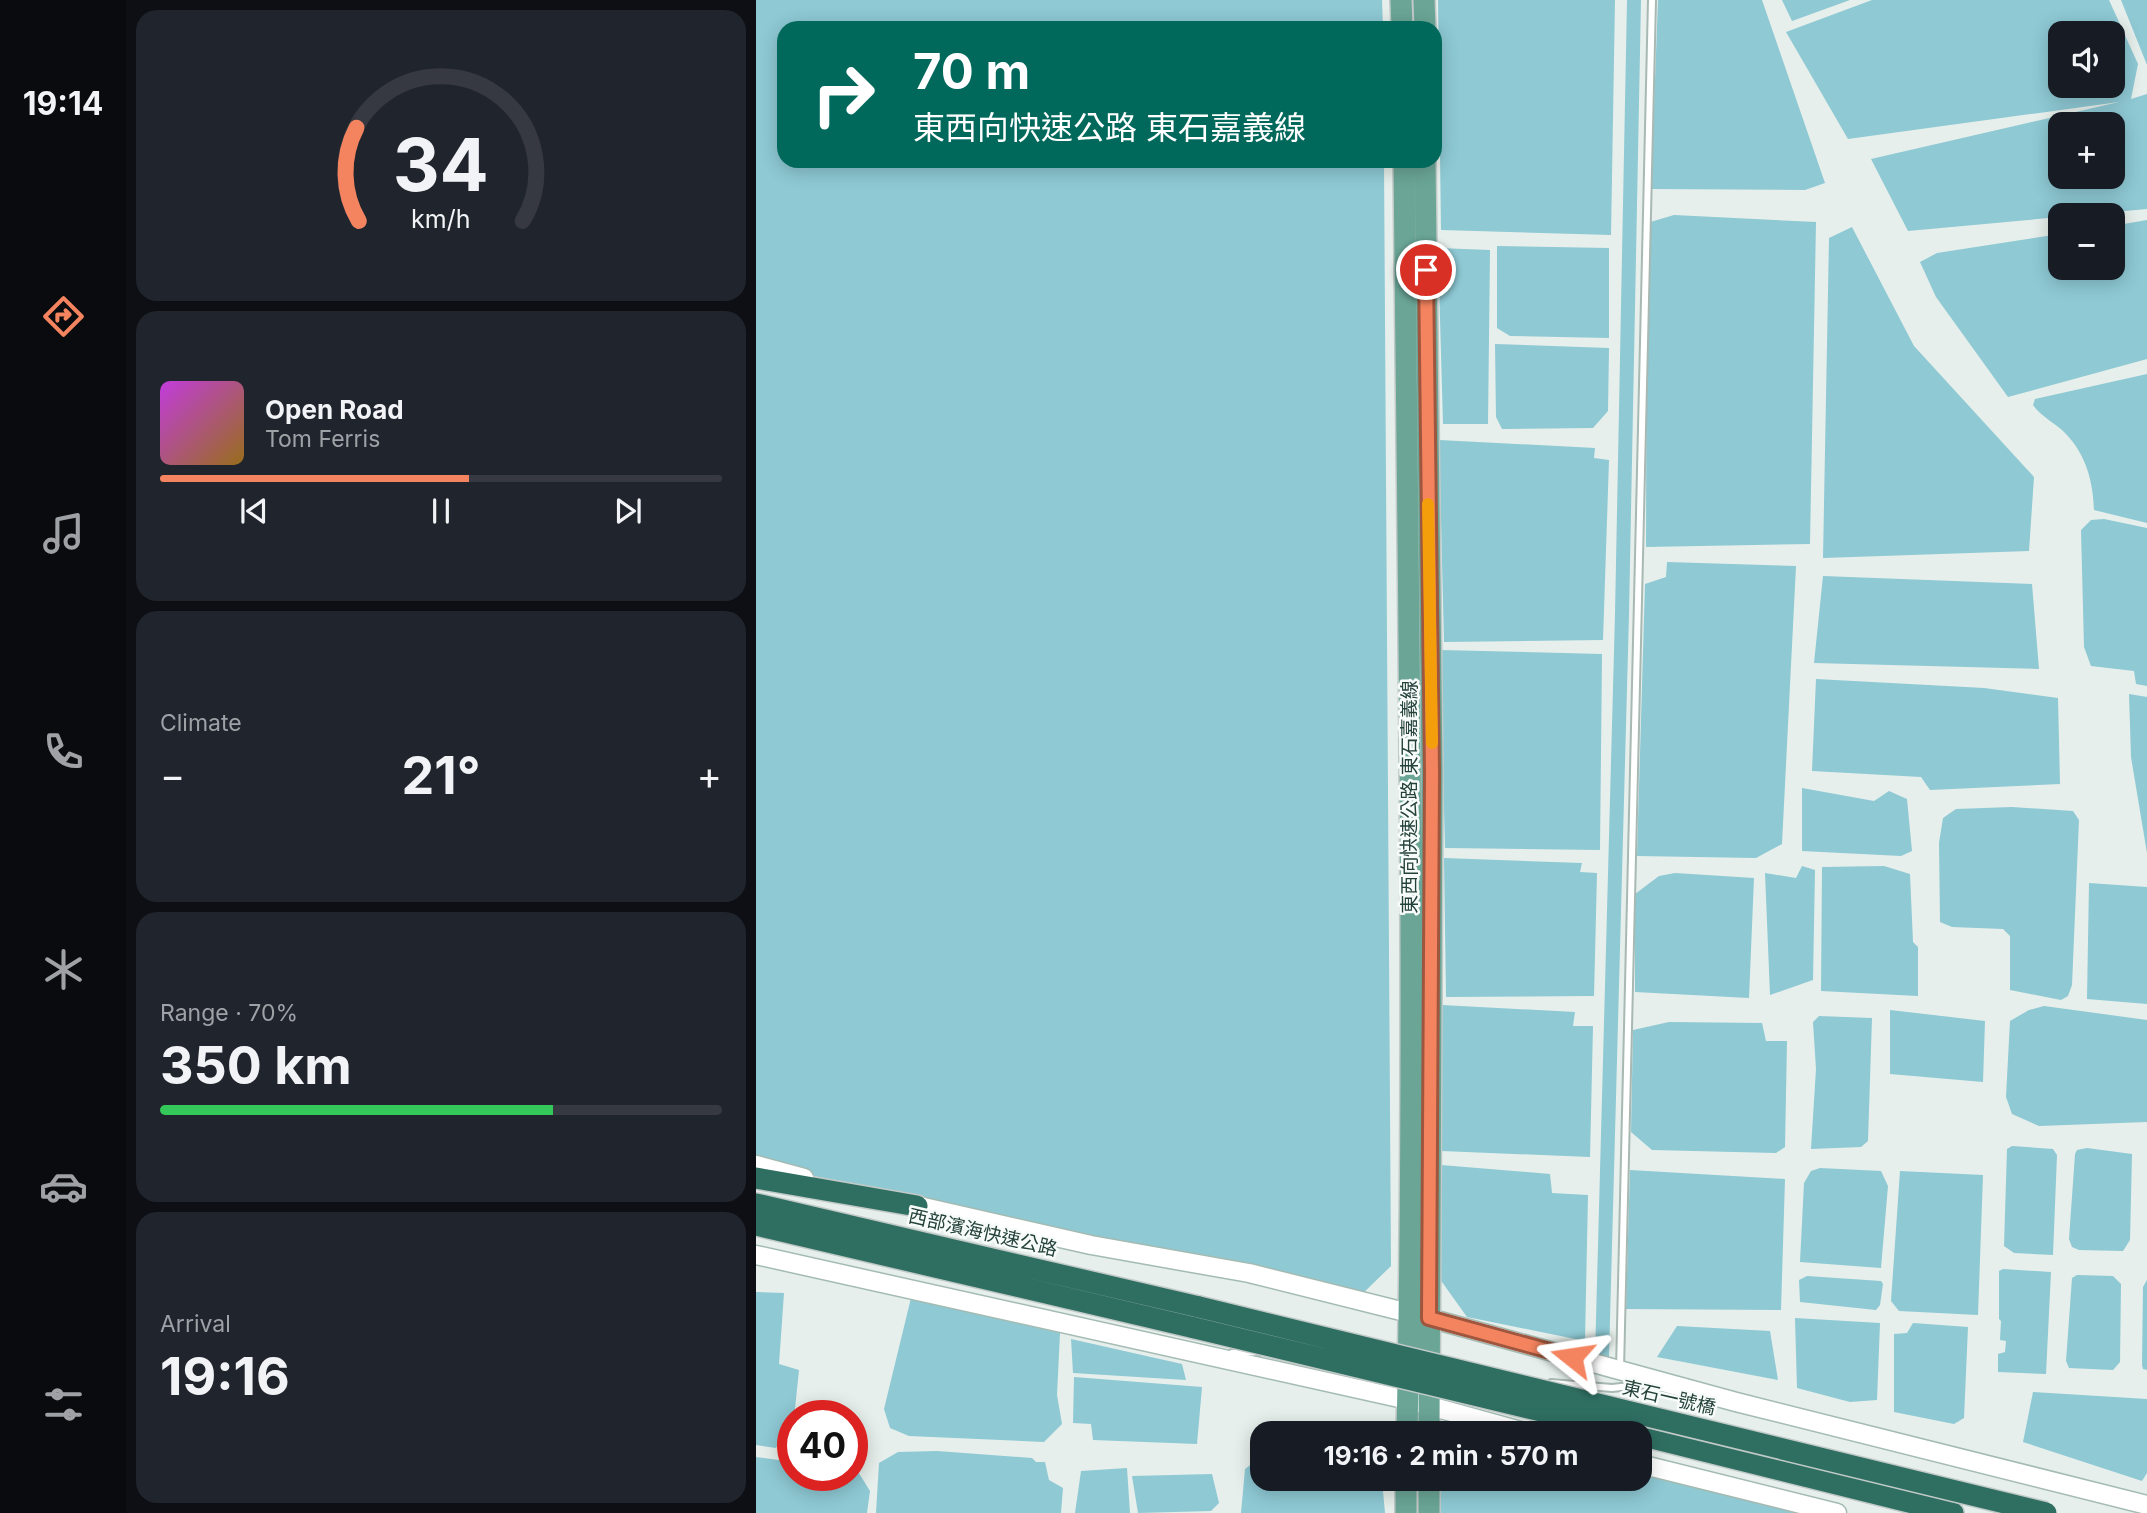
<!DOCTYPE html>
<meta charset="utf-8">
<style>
body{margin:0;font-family:Inter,"Noto Sans TC",sans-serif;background:#20242c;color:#f1f3f6;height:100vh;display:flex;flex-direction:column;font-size:26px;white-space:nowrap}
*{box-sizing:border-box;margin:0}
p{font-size:23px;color:#9ea1a6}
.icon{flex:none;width:38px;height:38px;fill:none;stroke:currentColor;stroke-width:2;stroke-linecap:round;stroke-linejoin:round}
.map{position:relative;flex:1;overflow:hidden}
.drawer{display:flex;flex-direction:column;gap:10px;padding:10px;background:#0d0f14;width:630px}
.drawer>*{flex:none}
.hud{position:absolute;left:21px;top:21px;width:665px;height:147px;border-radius:21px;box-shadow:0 4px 18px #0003;background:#00695c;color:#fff;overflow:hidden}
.fabs{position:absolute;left:1292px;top:21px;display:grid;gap:14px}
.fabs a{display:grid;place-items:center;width:77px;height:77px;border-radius:14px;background:#171b24;box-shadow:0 4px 18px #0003;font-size:35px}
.speed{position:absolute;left:21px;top:1400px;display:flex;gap:14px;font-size:35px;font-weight:700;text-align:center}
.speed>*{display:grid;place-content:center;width:91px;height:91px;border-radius:50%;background:#171b24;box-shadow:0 4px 18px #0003;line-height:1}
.speed .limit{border:10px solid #d22;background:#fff;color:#111}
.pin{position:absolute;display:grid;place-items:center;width:60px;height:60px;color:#fff;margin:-30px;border:4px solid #fff;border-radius:50%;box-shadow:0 2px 7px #0007}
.me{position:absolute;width:77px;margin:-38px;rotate:285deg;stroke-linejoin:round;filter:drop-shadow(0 0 5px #0008)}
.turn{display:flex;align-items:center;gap:24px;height:147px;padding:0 21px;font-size:32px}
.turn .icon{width:91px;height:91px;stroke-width:2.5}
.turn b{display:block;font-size:49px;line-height:60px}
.big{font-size:52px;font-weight:700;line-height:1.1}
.drawer .card{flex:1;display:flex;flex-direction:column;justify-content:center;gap:10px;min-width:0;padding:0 24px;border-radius:21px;background:#20242c}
.drawer .dial{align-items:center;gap:0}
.dial svg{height:182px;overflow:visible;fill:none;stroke:#363941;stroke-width:7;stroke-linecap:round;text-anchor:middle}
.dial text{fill:#f1f3f6;stroke:none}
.song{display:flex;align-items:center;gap:21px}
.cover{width:84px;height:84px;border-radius:10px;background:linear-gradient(135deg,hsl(290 70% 55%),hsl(40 70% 35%))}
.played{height:7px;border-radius:4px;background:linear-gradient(90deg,#f4845f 55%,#363941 55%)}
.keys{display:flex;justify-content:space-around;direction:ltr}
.heat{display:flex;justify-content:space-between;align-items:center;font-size:38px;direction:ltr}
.charge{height:10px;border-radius:5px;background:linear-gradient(90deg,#34c759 70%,#363941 0)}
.trip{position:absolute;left:494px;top:1421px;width:402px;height:70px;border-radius:21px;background:#171b24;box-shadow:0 4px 18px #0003;font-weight:700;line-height:70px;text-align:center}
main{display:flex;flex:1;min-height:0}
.dock{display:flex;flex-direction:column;width:126px;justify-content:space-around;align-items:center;background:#090b0e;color:#9ea1a6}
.dock .icon{width:49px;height:49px}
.dock .current{color:#f4845f}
.dock b{font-size:32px;color:#f1f3f6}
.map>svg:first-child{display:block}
.water{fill:#8ec9d4;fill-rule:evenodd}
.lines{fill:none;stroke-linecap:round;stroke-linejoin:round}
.canal{stroke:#8ec9d4;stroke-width:14}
.lane-casing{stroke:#a8b8b2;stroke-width:10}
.secondary-casing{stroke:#a4bbb3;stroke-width:21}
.primary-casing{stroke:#c2cac8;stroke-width:24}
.highway-casing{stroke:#c2cac8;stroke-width:24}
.lane{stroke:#fff;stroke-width:6}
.secondary{stroke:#fff;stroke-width:18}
.primary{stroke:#6aa596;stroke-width:21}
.highway{stroke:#2f6f62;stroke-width:21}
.highway-bridge-casing{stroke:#c2cac8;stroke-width:24;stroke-linecap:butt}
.highway-bridge{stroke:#2f6f62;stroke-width:21}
.route-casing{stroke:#9f563e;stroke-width:18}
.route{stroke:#f4845f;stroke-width:12}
.slow{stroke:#f59e0b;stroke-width:12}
.labels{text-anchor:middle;stroke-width:5;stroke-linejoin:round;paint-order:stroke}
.street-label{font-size:19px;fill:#24423a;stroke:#f7fbf9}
</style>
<main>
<nav class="dock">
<b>19:14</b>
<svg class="icon current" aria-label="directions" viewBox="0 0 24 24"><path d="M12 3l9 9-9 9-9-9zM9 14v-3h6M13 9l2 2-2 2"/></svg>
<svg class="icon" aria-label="music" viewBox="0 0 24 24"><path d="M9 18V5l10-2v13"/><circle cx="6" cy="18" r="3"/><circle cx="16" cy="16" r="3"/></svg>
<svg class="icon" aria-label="phone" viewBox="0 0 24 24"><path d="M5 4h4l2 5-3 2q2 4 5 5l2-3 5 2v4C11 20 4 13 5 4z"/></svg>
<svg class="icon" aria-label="climate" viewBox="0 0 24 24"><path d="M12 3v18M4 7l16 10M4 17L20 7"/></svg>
<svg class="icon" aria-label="car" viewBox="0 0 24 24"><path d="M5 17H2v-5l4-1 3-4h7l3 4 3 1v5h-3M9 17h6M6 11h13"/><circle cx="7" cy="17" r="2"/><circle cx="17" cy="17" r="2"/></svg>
<svg class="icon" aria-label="filters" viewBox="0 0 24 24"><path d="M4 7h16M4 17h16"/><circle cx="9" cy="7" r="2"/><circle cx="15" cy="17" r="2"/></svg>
</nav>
<section class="drawer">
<div class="card dial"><svg viewBox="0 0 100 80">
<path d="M14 69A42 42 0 1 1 86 69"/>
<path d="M14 69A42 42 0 0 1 13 28" stroke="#f4845f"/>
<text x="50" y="56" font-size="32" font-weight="700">34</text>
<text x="50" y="72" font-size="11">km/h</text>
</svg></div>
<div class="card">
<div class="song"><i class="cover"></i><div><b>Open Road</b><p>Tom Ferris</p></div></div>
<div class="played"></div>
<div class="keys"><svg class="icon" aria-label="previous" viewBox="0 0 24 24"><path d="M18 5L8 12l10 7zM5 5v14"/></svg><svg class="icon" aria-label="pause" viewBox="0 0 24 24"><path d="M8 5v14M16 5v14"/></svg><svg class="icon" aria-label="next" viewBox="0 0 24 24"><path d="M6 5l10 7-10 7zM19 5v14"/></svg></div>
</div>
<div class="card"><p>Climate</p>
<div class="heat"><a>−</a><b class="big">21°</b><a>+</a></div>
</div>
<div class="card"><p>Range · 70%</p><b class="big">350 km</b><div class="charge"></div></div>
<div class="card"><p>Arrival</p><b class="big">19:16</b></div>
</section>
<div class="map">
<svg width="1391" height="1513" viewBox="0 0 1391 1513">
<rect width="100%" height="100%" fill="#e6efeb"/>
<!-- water -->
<path class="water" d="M0,0H626L627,28H28V161H628L635,1266L601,1299L0,1163Z
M682,0H859L855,235L685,230Z
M902,0H1006L1069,183L1049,190L895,189Z
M1026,0H1094L1036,21Z
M1116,0H1353L1382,64L1375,99L1391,94V209L1152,231L1115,159L1363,102L1092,139L1030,32ZM1356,33V86H1304V33ZM1304,124H1356V177H1304Z
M1365,0H1391V65Z
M918,215L1060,222L1054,544L890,547L891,223Z
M1391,220V359L1252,397L1180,297L1164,262L1181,253L1304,234V268H1356V226Z
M1096,227L1158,346L1278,477L1273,551L1067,558L1073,238Z
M741,246L853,248V338L754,336L741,328Z
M682,248L734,250L732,424H687Z
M739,344L853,348L852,411L837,428L746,429L740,417Z
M1391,374V523L1338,510C1337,481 1330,455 1310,434C1300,423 1285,417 1277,405L1279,399Z
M683,440L839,448L838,458L853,460L847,640L688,642Z
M1348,519L1391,528V686L1380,684L1378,671L1335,666L1328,647L1325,530L1335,520Z
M911,562L1040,566L1026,844L1000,858L881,856L889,584L910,577Z
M1067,576L1276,584L1283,669L1058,663Z
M684,650L846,654L844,850L689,848Z
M1060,679L1228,688L1302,698L1304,784L1174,790L1165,777L1056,771Z
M1373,694L1391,697V853L1375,757Z
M1046,788L1118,801L1133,791L1151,799L1156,851L1145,856L1046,851Z
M1256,807L1317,811L1323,820L1316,985L1312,996L1305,1000L1254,990V936L1247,929L1196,927L1184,922L1183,843L1187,818L1200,809Z
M688,858L826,863L824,872L841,873L838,996L690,997Z
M1046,866L1059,870L1057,980L1014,995L1009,873L1040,878Z
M1128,866L1154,874L1157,942L1162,947V996L1065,991L1066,867Z
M919,873L998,878L993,998L879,992V894L903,876Z
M1333,883L1391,887V1004L1331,999Z
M686,1005L819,1012L817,1026H837L834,1157L686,1151Z
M1288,1006L1391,1020V1122L1283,1126L1256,1114L1250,1097L1254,1021L1273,1010Z
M1134,1010L1229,1021L1227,1082L1134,1074Z
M1063,1016L1116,1018L1112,1141L1105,1147L1055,1149L1060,1069L1057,1022Z
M913,1022L1006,1023L1010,1041H1031L1029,1147L1020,1153L896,1150L875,1132L877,1030Z
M1256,1146L1297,1149L1301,1155L1297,1255L1258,1253L1248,1246L1251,1149Z
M1331,1148L1376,1154L1374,1240L1367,1251L1323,1250L1316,1247L1313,1239L1319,1154L1321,1150Z
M685,1165L794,1174L796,1193L832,1195L829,1341L711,1317L681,1275Z
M1064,1168L1125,1171L1132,1186L1125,1268L1044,1262L1048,1183L1055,1171Z
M874,1170L1029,1179L1025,1310L870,1309Z
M1144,1171L1227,1175L1222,1315L1143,1311L1135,1301Z
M1247,1269L1295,1272L1290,1374L1242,1372V1354L1249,1352L1250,1341L1244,1340L1245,1321L1243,1319V1271Z
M1321,1275L1357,1276L1365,1284L1364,1362L1357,1370L1313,1368L1310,1361L1316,1278Z
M1051,1276L1125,1281L1127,1284L1124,1305L1120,1310L1044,1302L1043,1280Z
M1391,1280V1370L1387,1369L1386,1365L1387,1287Z
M0,1292L28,1293L23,1364L43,1370L36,1438L24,1441L20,1448L0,1445Z
M155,1298L304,1333L301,1395L306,1424L288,1442L153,1436L134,1428L128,1409Z
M1039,1318L1124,1323L1121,1400L1094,1402L1041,1388Z
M1157,1323L1212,1327L1208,1418L1198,1424L1138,1412V1334L1151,1333Z
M921,1326L1014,1331L1022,1380L901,1357Z
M315,1339L426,1364L430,1380L317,1373Z
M318,1377L446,1387L441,1444L337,1440L335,1424L317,1423Z
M1277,1392L1391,1399V1473L1386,1481L1267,1442Z
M181,1451L276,1458L280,1462H289L293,1480L307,1488L305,1513H120L123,1463L142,1452Z
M506,1456V1479H598L627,1491L629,1513H485L489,1469Z
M0,1457L37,1462V1475H96V1469L101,1470L114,1491L111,1513H0Z
M371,1468L374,1513H319L325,1471Z
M884,1472L1051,1513H679L680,1479H884Z
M456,1474L463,1503L455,1511L382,1513L376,1476Z"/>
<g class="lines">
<!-- canal -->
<path class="canal" d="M846,1357L866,614L878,0"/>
<!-- lane casing -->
<g class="lane-casing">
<path id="lane" d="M476,1353L503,1352
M864,1370L896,0
M795,1383L856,1388L892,1384"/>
</g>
<!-- secondary casing -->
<g class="secondary-casing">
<path id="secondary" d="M0,1165L48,1178
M150,1203L335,1245L493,1273L673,1318L980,1402L1391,1505
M0,1255L652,1400L772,1433
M884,1464L1081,1513"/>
</g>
<!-- primary casing -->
<g class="primary-casing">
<path id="primary" d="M645,0L646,28
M668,0L669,28
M648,161C652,585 660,1009 651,1433
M669,161L676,773L673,1433
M650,1513V1479
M673,1513V1479"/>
</g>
<!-- highway casing -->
<g class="highway-casing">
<path id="highway" d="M0,1178L161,1206
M0,1204L443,1307
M0,1225L439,1328
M884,1435L1197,1513"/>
</g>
<!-- lane -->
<use href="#lane" class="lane"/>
<!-- secondary -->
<use href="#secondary" class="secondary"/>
<!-- primary -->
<use href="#primary" class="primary"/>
<!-- highway -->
<use href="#highway" class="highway"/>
<!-- highway-bridge casing -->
<g class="highway-bridge-casing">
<path id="highway-bridge" d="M443,1307L1290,1513
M439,1328L877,1433"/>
</g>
<!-- highway-bridge -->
<use href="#highway-bridge" class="highway-bridge"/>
</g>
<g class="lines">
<!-- route casing -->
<g class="route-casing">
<path id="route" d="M670,270L676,773L673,1318L816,1357"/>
</g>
<!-- route -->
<use href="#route" class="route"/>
<!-- slow -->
<path class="slow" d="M672,504L676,743"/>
</g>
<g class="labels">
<!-- street labels -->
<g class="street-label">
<text transform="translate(653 797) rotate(-90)" y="7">東西向快速公路 東石嘉義線</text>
<text transform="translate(227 1232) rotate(13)" y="7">西部濱海快速公路</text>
<text transform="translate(913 1397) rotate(13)" y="7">東石一號橋</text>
</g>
</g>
</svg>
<div class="fabs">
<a><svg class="icon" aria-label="sound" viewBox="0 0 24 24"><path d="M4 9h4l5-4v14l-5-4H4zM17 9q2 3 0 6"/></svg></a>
<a>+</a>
<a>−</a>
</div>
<div class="speed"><div class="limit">40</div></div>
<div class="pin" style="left:670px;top:270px;background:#d93025"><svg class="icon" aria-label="arrive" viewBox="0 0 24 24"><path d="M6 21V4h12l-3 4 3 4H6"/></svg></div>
<svg class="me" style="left:816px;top:1357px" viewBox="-20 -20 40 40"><path d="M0-17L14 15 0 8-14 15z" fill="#f4845f" stroke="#fff" stroke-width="4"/></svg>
<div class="trip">19:16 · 2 min · 570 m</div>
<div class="hud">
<div class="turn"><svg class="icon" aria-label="right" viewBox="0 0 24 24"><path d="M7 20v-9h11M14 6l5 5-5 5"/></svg><div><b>70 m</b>東西向快速公路 東石嘉義線</div></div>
</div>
</div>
</main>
